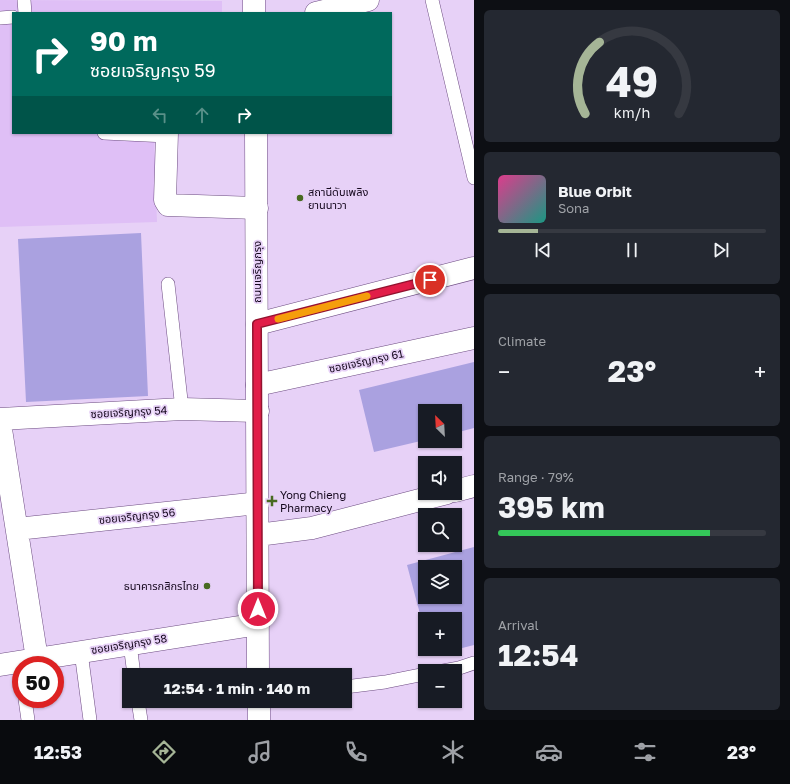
<!DOCTYPE html>
<meta charset="utf-8">
<style>
body{margin:0;font-family:"Golos Text","Noto Sans Thai",sans-serif;background:#242831;color:#f1f3f6;height:100vh;display:flex;flex-direction:column;font-size:15px;white-space:nowrap}
*{box-sizing:border-box;margin:0}
p{font-size:13px;color:#9ea1a6}
.icon{flex:none;width:22px;height:22px;fill:none;stroke:currentColor;stroke-width:2;stroke-linecap:round;stroke-linejoin:round}
.map{position:relative;flex:1;overflow:hidden}
.drawer{display:flex;flex-direction:column;gap:10px;padding:10px;background:#0d0f14;width:316px}
.drawer>*{flex:none}
.guide{position:absolute;left:12px;top:12px;width:380px;height:122px;border-radius:0px;box-shadow:0 1px 3px #0004;background:#00695c;color:#fff;overflow:hidden}
.needle{width:26px;rotate:336deg}
.controls{position:absolute;left:418px;top:404px;display:grid;gap:8px}
.controls a{display:grid;place-items:center;width:44px;height:44px;border-radius:0px;background:#171b24;box-shadow:0 1px 3px #0004;font-size:20px}
.speed{position:absolute;left:12px;top:656px;display:flex;gap:8px;font-size:20px;font-weight:700;text-align:center}
.speed>*{display:grid;place-content:center;width:52px;height:52px;border-radius:50%;background:#171b24;box-shadow:0 1px 3px #0004;line-height:1}
.speed .limit{border:6px solid #d22;background:#fff;color:#111}
.pin{position:absolute;display:grid;place-items:center;width:34px;height:34px;color:#fff;margin:-17px;border:2px solid #fff;border-radius:50%;box-shadow:0 1px 4px #0007}
.me{position:absolute;width:44px;margin:-22px;rotate:0deg;stroke-linejoin:round;filter:drop-shadow(0 0 3px #0008)}
.turn{display:flex;align-items:center;gap:14px;height:84px;padding:0 12px;font-size:18px}
.turn .icon{width:52px;height:52px;stroke-width:2.5}
.turn b{display:block;font-size:28px;line-height:34px}
.lanes{display:flex;align-items:center;height:38px;padding:0 12px;background:#0003;justify-content:center;gap:20px;direction:ltr}
.lanes .off{opacity:.35}
.big{font-size:30px;font-weight:700;line-height:1.1}
.drawer .widget{flex:1;display:flex;flex-direction:column;justify-content:center;gap:6px;min-width:0;padding:0 14px;border-radius:6px;background:#242831}
.drawer .dial{align-items:center;gap:0}
.dial svg{height:104px;overflow:visible;fill:none;stroke:#363941;stroke-width:7;stroke-linecap:round;text-anchor:middle}
.dial text{fill:#f1f3f6;stroke:none}
.song{display:flex;align-items:center;gap:12px}
.cover{width:48px;height:48px;border-radius:6px;background:linear-gradient(135deg,hsl(330 70% 55%),hsl(170 70% 35%))}
.played{height:4px;border-radius:2px;background:linear-gradient(90deg,#a5b596 15%,#363941 15%)}
.keys{display:flex;justify-content:space-around;direction:ltr}
.heat{display:flex;justify-content:space-between;align-items:center;font-size:22px;direction:ltr}
.charge{height:6px;border-radius:3px;background:linear-gradient(90deg,#34c759 79%,#363941 0)}
.trip{position:absolute;left:122px;top:668px;width:230px;height:40px;border-radius:0px;background:#171b24;box-shadow:0 1px 3px #0004;font-weight:700;line-height:40px;text-align:center}
.tabs{display:flex;height:64px;justify-content:space-around;align-items:center;background:#090b0e;color:#9ea1a6}
.tabs .icon{width:28px;height:28px}
.tabs .current{color:#a5b596}
.tabs b{font-size:18px;color:#f1f3f6}
main{display:flex;flex:1;min-height:0}
.map>svg:first-child{display:block}
.built{fill:#dfbff6}
.building{fill:#aaa1e0;fill-rule:evenodd}
.lines{fill:none;stroke-linecap:round;stroke-linejoin:round}
.lane-casing{stroke:#6d4c82;stroke-width:14}
.street-casing{stroke:#6d4c82;stroke-width:23}
.secondary-casing{stroke:#6d4c82;stroke-width:23}
.lane{stroke:#fff;stroke-width:13}
.street{stroke:#fff;stroke-width:22}
.secondary{stroke:#fff;stroke-width:22}
.route-casing{stroke:#92132f;stroke-width:10}
.route{stroke:#e11d48;stroke-width:7}
.slow{stroke:#f59e0b;stroke-width:7}
.poi-dot{fill:#486a21;stroke:#e7d1f7;stroke-width:1.5}
.labels{text-anchor:middle;stroke-width:3.5;stroke-linejoin:round;paint-order:stroke}
.poi-label{font-size:11px;fill:#14071c;stroke:#e7d1f7;text-anchor:start}
.street-label{font-size:11px;fill:#14071c;stroke:#e7d1f7}
</style>
<main>
<div class="map">
<svg width="474" height="720" viewBox="0 0 474 720">
<rect width="100%" height="100%" fill="#e7d1f7"/>
<!-- built -->
<path class="built" d="M0,0L222,1V13H13V133H154L157,222L0,227Z"/>
<!-- building -->
<path class="building" d="M141,233L148,396L26,402L18,239Z
M474,362V428L455,433V411H425V440L374,452L359,390Z
M474,547V645L431,656L429,649H455V619H425V633L407,565ZM425,567H455V597H425Z"/>
<g class="lines">
<!-- lane casing -->
<g class="lane-casing">
<path id="lane" d="M24,0L25,13
M432,0L474,178
M0,18L13,17
M104,133L167,136
M168,284L182,409
M130,644L134,675
M81,652L90,720
M443,671L459,668L474,663
M345,687L385,682L425,674
M25,699L28,720
M138,701L141,720"/>
</g>
<!-- street casing -->
<g class="street-casing">
<path id="street" d="M316,13L368,0
M167,133L165,200L168,205L257,208
M257,324L474,268
M257,385L474,338
M0,419L182,409L258,411
M0,423L37,659
M17,529L258,503
M0,665L258,624"/>
</g>
<!-- secondary casing -->
<g class="secondary-casing">
<path id="secondary" d="M254,0V13
M256,133L258,675
M455,491L474,486
M258,535L312,528L447,493
M259,701V720"/>
</g>
<!-- lane -->
<use href="#lane" class="lane"/>
<!-- street -->
<use href="#street" class="street"/>
<!-- secondary -->
<use href="#secondary" class="secondary"/>
</g>
<g class="lines">
<!-- route casing -->
<g class="route-casing">
<path id="route" d="M258,609L257,324L430,280"/>
</g>
<!-- route -->
<use href="#route" class="route"/>
<!-- slow -->
<path class="slow" d="M278,319L367,296"/>
</g>
<!-- markers -->
<g class="poi-dot">
<circle cx="300" cy="198" r="4"/>
<path d="M270 495h4v4h4v4h-4v4h-4v-4h-4v-4h4z"/>
<circle cx="207" cy="586" r="4"/>
</g>
<g class="labels">
<!-- poi labels -->
<g class="poi-label">
<text x="308" y="196">สถานีดับเพลิง<tspan x="308" dy="13">ยานนาวา</tspan></text>
<text x="280" y="499">Yong Chieng<tspan x="280" dy="13">Pharmacy</tspan></text>
<text x="199" y="590" text-anchor="end">ธนาคารกสิกรไทย</text>
</g>
<!-- street labels -->
<g class="street-label">
<text transform="translate(257 272) rotate(-90)" y="4">ถนนเจริญกรุง</text>
<text transform="translate(366 361) rotate(-12)" y="4">ซอยเจริญกรุง 61</text>
<text transform="translate(129 412) rotate(-3)" y="4">ซอยเจริญกรุง 54</text>
<text transform="translate(137 516) rotate(-6)" y="4">ซอยเจริญกรุง 56</text>
<text transform="translate(129 644) rotate(-9)" y="4">ซอยเจริญกรุง 58</text>
</g>
</g>
</svg>
<div class="controls">
<a><svg class="needle" viewBox="-14 -14 28 28"><path d="M0-13l5 13h-10z" fill="#e53935"/><path d="M0 13l5-13h-10z" fill="#9ea1a6"/></svg></a>
<a><svg class="icon" aria-label="sound" viewBox="0 0 24 24"><path d="M4 9h4l5-4v14l-5-4H4zM17 9q2 3 0 6"/></svg></a>
<a><svg class="icon" aria-label="search" viewBox="0 0 24 24"><circle cx="10" cy="10" r="6"/><path d="M15 15l6 6"/></svg></a>
<a><svg class="icon" aria-label="layers" viewBox="0 0 24 24"><path d="M12 4l9 5-9 5-9-5zM3 14l9 5 9-5"/></svg></a>
<a>+</a>
<a>−</a>
</div>
<div class="speed"><div class="limit">50</div></div>
<div class="pin" style="left:430px;top:280px;background:#d93025"><svg class="icon" aria-label="arrive" viewBox="0 0 24 24"><path d="M6 21V4h12l-3 4 3 4H6"/></svg></div>
<svg class="me" style="left:258px;top:609px" viewBox="-20 -20 40 40"><circle r="17" fill="#e11d48" stroke="#fff" stroke-width="3"/><path d="M0-11L8 9 0 5-8 9z" fill="#fff"/></svg>
<div class="trip">12:54 · 1 min · 140 m</div>
<div class="guide">
<div class="turn"><svg class="icon" aria-label="right" viewBox="0 0 24 24"><path d="M7 20v-9h11M14 6l5 5-5 5"/></svg><div><b>90 m</b>ซอยเจริญกรุง 59</div></div>
<div class="lanes"><svg class="icon off" aria-label="left" viewBox="0 0 24 24"><path d="M17 20v-9H6M10 6l-5 5 5 5"/></svg><svg class="icon off" aria-label="ahead" viewBox="0 0 24 24"><path d="M12 20V5M6 11l6-6 6 6"/></svg><svg class="icon" aria-label="right" viewBox="0 0 24 24"><path d="M7 20v-9h11M14 6l5 5-5 5"/></svg></div>
</div>
</div>
<section class="drawer">
<div class="widget dial"><svg viewBox="0 0 100 80">
<path d="M14 69A42 42 0 1 1 86 69"/>
<path d="M14 69A42 42 0 0 1 25 14" stroke="#a5b596"/>
<text x="50" y="56" font-size="32" font-weight="700">49</text>
<text x="50" y="72" font-size="11">km/h</text>
</svg></div>
<div class="widget">
<div class="song"><i class="cover"></i><div><b>Blue Orbit</b><p>Sona</p></div></div>
<div class="played"></div>
<div class="keys"><svg class="icon" aria-label="previous" viewBox="0 0 24 24"><path d="M18 5L8 12l10 7zM5 5v14"/></svg><svg class="icon" aria-label="pause" viewBox="0 0 24 24"><path d="M8 5v14M16 5v14"/></svg><svg class="icon" aria-label="next" viewBox="0 0 24 24"><path d="M6 5l10 7-10 7zM19 5v14"/></svg></div>
</div>
<div class="widget"><p>Climate</p>
<div class="heat"><a>−</a><b class="big">23°</b><a>+</a></div>
</div>
<div class="widget"><p>Range · 79%</p><b class="big">395 km</b><div class="charge"></div></div>
<div class="widget"><p>Arrival</p><b class="big">12:54</b></div>
</section>
</main>
<nav class="tabs">
<b>12:53</b>
<svg class="icon current" aria-label="directions" viewBox="0 0 24 24"><path d="M12 3l9 9-9 9-9-9zM9 14v-3h6M13 9l2 2-2 2"/></svg>
<svg class="icon" aria-label="music" viewBox="0 0 24 24"><path d="M9 18V5l10-2v13"/><circle cx="6" cy="18" r="3"/><circle cx="16" cy="16" r="3"/></svg>
<svg class="icon" aria-label="phone" viewBox="0 0 24 24"><path d="M5 4h4l2 5-3 2q2 4 5 5l2-3 5 2v4C11 20 4 13 5 4z"/></svg>
<svg class="icon" aria-label="climate" viewBox="0 0 24 24"><path d="M12 3v18M4 7l16 10M4 17L20 7"/></svg>
<svg class="icon" aria-label="car" viewBox="0 0 24 24"><path d="M5 17H2v-5l4-1 3-4h7l3 4 3 1v5h-3M9 17h6M6 11h13"/><circle cx="7" cy="17" r="2"/><circle cx="17" cy="17" r="2"/></svg>
<svg class="icon" aria-label="filters" viewBox="0 0 24 24"><path d="M4 7h16M4 17h16"/><circle cx="9" cy="7" r="2"/><circle cx="15" cy="17" r="2"/></svg>
<b>23°</b>
</nav>
